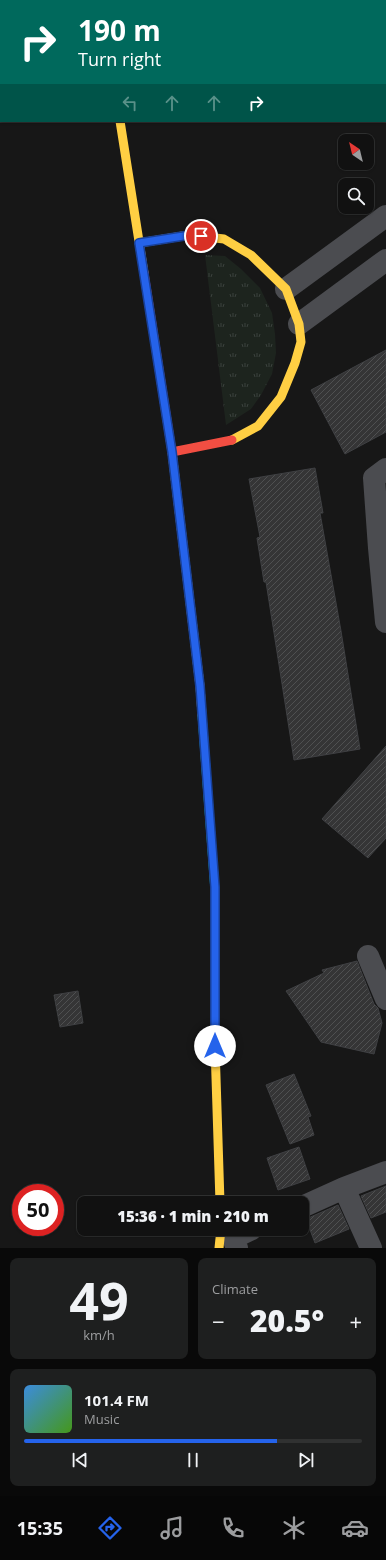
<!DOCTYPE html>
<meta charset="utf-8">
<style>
body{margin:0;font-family:"Open Sans",sans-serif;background:#1e1f1f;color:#f1f3f6;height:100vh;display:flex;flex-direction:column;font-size:15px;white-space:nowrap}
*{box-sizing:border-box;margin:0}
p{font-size:13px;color:#9c9d9f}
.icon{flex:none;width:22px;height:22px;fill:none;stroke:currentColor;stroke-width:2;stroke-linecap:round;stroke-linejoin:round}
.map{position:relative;height:1248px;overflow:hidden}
.panel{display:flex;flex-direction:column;gap:10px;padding:10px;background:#090909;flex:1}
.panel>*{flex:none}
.top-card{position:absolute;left:0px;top:0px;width:386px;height:122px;box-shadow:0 1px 3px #0004,0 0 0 1px #303131;background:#00695c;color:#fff;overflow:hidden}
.needle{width:26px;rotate:325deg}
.buttons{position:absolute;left:338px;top:134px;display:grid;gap:8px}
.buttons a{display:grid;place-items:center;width:36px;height:36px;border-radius:8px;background:#111;box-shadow:0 1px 3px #0004,0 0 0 1px #303131;font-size:20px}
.speed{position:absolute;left:12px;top:1184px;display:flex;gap:8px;font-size:20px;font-weight:700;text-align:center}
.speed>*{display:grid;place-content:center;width:52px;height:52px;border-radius:50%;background:#111;box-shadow:0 1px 3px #0004,0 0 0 1px #303131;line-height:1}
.speed .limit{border:6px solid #d22;background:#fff;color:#111}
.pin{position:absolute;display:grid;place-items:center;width:34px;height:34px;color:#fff;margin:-17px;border:2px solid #fff;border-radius:50%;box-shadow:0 1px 4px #0007}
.me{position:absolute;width:44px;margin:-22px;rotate:0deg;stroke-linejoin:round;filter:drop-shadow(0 0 3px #0008)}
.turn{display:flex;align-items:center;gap:14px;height:84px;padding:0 12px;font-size:18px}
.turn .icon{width:52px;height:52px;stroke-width:2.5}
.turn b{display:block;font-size:28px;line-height:34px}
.lanes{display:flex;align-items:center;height:38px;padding:0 12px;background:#0003;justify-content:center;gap:20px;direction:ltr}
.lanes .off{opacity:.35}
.big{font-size:30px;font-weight:800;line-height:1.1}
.panel .tile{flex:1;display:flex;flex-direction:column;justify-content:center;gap:6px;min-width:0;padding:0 14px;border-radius:8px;background:#1e1f1f}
.panel .dial{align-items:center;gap:0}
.dial b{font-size:52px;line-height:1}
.song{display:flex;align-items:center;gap:12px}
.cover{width:48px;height:48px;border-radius:6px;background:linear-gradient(135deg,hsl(210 70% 55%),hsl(100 70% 35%))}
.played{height:4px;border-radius:2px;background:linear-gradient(90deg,#2563eb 75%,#303131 75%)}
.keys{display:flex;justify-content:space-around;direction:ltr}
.heat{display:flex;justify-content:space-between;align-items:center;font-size:22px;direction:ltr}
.panel .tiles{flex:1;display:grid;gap:10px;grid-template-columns:1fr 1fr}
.tile:last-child{grid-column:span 2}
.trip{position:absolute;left:77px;top:1196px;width:232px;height:40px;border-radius:8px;background:#111;box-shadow:0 1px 3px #0004,0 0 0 1px #303131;font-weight:800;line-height:40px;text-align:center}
.tab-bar{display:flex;height:64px;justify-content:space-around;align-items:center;background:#070707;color:#9c9d9f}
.tab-bar .icon{width:28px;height:28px}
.tab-bar .active{color:#2563eb}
.tab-bar b{font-size:18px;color:#f1f3f6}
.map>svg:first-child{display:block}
.grass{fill:url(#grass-tufts)}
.building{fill:url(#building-hatch);stroke:#3f4043}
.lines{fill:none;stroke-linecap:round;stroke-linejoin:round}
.street{stroke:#4b4c50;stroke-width:22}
.fast{stroke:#16e098;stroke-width:9}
.slow{stroke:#ffcf43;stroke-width:9}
.jam{stroke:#f24e42;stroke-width:9}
.route-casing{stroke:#184099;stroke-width:10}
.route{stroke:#2563eb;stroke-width:7}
</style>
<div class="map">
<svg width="386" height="1248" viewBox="0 0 386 1248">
<defs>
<pattern id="grass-tufts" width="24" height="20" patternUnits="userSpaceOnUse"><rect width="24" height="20" fill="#1d241e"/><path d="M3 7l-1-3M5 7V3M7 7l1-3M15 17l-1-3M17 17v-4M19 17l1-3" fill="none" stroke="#3b413d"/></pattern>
<pattern id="building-hatch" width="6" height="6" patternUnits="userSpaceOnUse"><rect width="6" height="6" fill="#353536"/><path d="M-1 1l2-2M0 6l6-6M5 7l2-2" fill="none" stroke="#4f5051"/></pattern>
</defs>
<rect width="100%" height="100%" fill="#171717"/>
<!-- grass -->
<path class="grass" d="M205,255L225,256L241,269L260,288L272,313L275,334L276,353L272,374L261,395L251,409L226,425Z"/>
<!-- building -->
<path class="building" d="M386,350V432L345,454L311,390Z
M315,468L323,513H320L341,631L360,749L294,760L266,582H264L257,538L260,537L249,479Z
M386,746V838L368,858L322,819Z
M357,961L374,1004L378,1008L382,1023L374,1054L321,1042L286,991L324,973L322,970Z
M78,991L83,1023L60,1027L54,995Z
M294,1074L311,1116L308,1117L314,1135L290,1144L266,1085Z
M299,1147L310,1179L278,1190L267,1158Z
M386,1186V1212L371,1218L361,1196Z
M338,1205L349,1229L315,1243L306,1219Z"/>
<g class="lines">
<!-- street -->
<path class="street" d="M286,289L386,216
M299,324L386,260
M386,469L374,478L379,548L386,622
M368,956L386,999
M344,1188L371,1248
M302,1207L344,1188L386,1172
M226,1229L233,1238L237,1248
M233,1238L252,1229"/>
<!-- fast -->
<path class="fast" d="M102,0V1
M202,715L215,891"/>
<!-- slow -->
<path class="slow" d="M120,121L144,273
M139,243L189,235L224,239L251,255L286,289L299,324L301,342L295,363L281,397L258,426L232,440
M172,452L200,686L202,715
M215,891V1046L220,1203
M219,1248L221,1229"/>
<!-- jam -->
<path class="jam" d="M144,273L172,452
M172,452L232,440"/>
</g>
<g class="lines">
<!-- route casing -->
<g class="route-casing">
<path id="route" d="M201,236L190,235L139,243L172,452L200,686L215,887V1046"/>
</g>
<!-- route -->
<use href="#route" class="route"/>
</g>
</svg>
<div class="buttons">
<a><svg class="needle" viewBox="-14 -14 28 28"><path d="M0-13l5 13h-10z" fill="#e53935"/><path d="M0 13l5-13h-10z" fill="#9c9d9f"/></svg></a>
<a><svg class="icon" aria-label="search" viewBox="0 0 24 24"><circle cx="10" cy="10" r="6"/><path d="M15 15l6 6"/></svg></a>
</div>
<div class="speed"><div class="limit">50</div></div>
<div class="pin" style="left:201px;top:236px;background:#d93025"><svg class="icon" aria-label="arrive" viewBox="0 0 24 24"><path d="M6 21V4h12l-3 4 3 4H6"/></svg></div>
<svg class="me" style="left:215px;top:1046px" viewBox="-20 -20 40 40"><circle r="19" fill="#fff"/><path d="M0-13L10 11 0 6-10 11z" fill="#2563eb"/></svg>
<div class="trip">15:36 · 1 min · 210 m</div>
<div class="top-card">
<div class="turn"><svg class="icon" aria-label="right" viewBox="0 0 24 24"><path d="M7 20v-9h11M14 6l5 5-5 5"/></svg><div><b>190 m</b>Turn right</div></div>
<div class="lanes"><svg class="icon off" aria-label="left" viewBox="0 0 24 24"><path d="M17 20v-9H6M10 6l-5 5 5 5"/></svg><svg class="icon off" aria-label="ahead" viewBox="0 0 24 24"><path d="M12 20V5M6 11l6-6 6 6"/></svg><svg class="icon off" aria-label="ahead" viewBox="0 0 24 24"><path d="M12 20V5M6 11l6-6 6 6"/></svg><svg class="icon" aria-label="right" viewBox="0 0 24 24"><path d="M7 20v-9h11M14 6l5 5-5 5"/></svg></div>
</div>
</div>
<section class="panel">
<div class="tiles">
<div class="tile dial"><b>49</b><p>km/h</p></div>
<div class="tile"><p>Climate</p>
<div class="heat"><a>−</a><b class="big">20.5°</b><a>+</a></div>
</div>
<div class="tile">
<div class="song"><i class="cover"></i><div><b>101.4 FM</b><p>Music</p></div></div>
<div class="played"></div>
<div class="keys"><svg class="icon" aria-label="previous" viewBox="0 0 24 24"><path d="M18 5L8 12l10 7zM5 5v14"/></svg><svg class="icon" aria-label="pause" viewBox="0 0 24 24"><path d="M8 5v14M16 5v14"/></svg><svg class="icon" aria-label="next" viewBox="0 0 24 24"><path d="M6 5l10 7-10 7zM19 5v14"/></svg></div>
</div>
</div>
</section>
<nav class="tab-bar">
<b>15:35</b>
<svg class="icon active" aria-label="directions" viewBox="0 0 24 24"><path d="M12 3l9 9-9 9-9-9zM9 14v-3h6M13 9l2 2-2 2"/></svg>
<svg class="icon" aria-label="music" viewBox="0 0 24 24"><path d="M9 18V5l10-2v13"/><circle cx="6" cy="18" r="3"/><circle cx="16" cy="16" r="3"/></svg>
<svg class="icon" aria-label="phone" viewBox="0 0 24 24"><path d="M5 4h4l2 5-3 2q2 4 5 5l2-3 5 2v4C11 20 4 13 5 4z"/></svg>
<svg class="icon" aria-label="climate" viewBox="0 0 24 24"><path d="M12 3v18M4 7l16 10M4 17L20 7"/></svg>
<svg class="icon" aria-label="car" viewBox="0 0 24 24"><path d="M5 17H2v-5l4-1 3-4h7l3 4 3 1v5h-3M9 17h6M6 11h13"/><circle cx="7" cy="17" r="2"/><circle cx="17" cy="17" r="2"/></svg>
</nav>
